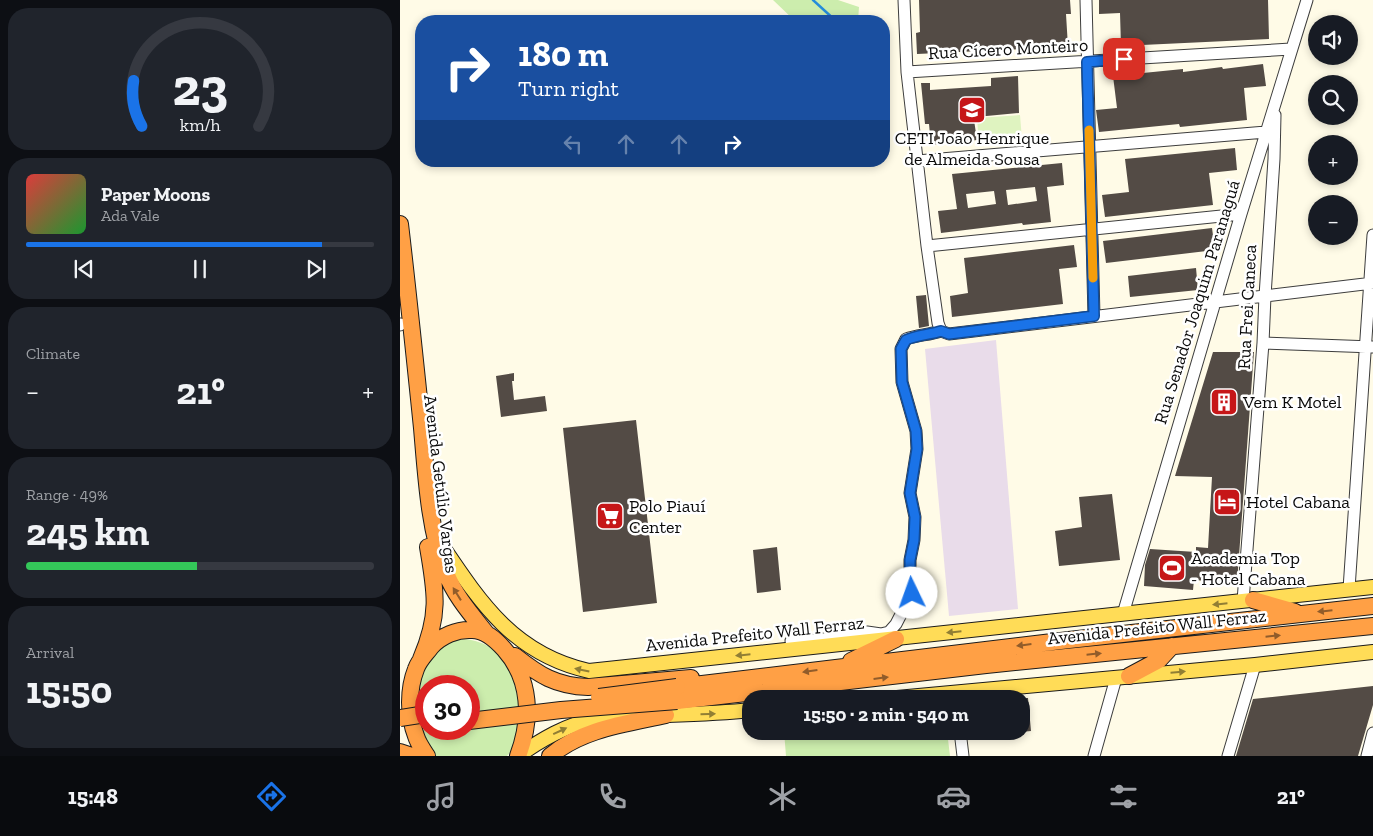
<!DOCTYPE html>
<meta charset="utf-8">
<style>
body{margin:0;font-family:"Zilla Slab",serif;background:#20242c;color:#f1f3f6;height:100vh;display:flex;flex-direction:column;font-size:19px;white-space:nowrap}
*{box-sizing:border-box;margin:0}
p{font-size:16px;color:#9ea1a6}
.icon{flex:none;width:28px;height:28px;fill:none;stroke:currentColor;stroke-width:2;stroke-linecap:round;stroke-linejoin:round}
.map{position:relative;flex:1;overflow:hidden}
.details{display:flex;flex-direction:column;gap:8px;padding:8px;background:#0d0f14;width:400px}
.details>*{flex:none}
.banner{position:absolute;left:15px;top:15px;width:475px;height:152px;border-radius:20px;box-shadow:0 2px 8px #0003;background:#1a4fa0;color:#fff;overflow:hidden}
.buttons{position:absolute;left:908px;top:15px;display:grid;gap:10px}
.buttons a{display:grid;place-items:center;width:50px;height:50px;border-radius:50%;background:#171b24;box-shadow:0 2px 8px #0003;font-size:25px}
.speed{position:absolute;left:15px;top:675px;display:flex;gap:10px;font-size:25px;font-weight:700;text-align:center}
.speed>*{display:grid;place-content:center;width:65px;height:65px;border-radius:50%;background:#171b24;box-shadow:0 2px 8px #0003;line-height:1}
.speed .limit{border:8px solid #d22;background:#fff;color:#111}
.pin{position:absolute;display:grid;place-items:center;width:42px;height:42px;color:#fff;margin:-21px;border-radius:10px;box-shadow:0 2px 8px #0006}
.me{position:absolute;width:55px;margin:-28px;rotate:357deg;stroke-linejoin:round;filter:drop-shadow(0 0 4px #0008)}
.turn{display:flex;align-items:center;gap:18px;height:105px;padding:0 20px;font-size:22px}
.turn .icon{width:65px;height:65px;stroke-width:2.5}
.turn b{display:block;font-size:35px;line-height:42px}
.lanes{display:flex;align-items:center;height:48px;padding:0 20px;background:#0003;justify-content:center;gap:25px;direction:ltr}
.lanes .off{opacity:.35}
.big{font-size:38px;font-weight:700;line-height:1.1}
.details .tile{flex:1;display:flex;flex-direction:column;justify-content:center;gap:8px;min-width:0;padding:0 18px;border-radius:20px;background:#20242c}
.details .dial{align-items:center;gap:0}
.dial svg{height:130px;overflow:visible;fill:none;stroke:#363941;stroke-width:7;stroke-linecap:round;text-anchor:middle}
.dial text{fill:#f1f3f6;stroke:none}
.song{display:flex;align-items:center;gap:15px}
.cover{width:60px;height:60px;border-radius:8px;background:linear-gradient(135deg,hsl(0 70% 55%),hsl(130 70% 35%))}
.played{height:5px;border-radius:2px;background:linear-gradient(90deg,#1a73e8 85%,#363941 85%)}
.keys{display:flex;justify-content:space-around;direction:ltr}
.heat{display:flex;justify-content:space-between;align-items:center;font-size:28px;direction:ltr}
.charge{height:8px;border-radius:4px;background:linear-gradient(90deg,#34c759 49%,#363941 0)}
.trip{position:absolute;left:342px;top:690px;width:288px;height:50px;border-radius:20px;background:#171b24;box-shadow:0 2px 8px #0003;font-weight:700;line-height:50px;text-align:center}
.tab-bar{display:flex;height:80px;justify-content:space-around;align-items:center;background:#090b0e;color:#9ea1a6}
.tab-bar .icon{width:35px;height:35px}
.tab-bar .on{color:#1a73e8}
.tab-bar b{font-size:22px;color:#f1f3f6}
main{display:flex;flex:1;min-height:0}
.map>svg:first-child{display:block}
.industrial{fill:#e9dcea}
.green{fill:#ccedad;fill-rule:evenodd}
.pitch{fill:#dff3c0}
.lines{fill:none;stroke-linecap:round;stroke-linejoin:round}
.stream{stroke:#258cda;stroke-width:2.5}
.building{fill:#534b45;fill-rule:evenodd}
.minor-casing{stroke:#3d3d3d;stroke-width:13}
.major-casing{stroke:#1b1b1b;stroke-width:16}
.highway-casing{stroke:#1b1b1b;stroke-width:18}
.minor{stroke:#fff;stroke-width:11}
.major{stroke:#ffdc57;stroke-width:14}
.highway{stroke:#ffa045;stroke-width:16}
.highway-bridge-casing{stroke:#1b1b1b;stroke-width:18;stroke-linecap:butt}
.highway-bridge{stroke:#ffa045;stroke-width:16}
.oneway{fill:#915c2a}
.oneway2{fill:#917e34}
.route-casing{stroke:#114b97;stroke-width:12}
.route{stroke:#1a73e8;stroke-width:9}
.slow{stroke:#f59e0b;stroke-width:9}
.labels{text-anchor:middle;stroke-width:5;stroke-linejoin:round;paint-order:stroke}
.street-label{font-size:18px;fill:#0a0a0a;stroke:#fff}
.poi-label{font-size:18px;fill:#0a0a0a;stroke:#fff;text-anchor:start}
</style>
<main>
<section class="details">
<div class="tile dial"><svg viewBox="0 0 100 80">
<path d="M14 69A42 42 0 1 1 86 69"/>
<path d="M14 69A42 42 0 0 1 9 41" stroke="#1a73e8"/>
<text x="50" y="56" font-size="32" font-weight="700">23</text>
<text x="50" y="72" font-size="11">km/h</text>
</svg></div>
<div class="tile">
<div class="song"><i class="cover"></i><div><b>Paper Moons</b><p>Ada Vale</p></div></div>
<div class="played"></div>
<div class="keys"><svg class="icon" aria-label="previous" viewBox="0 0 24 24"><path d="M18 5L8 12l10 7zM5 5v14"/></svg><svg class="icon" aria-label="pause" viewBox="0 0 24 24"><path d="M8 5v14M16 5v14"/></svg><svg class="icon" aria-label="next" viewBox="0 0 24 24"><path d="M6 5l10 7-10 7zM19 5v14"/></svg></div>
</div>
<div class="tile"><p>Climate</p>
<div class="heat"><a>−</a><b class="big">21°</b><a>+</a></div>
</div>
<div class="tile"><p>Range · 49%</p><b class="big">245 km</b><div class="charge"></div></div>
<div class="tile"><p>Arrival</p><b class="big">15:50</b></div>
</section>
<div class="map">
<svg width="973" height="756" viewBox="0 0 973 756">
<rect width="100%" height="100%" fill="#fffbe7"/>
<!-- industrial -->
<path class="industrial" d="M596,340L618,609L549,616L525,349Z"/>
<!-- green -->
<path class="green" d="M373,0H438L459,7L458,21H395Z
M58,639C108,638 127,689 117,731C115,741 114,749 107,756H36C6,723 11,654 58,639ZM26,686H69V729H26Z
M384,731H547L550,756H386Z"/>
<!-- pitch -->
<path class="pitch" d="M620,115L622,140L579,144L577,118Z"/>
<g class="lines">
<!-- stream -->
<path class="stream" d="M413,0L436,21"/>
</g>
<!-- building -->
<path class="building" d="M519,0H670L671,14H666L668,47L517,54L516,33L520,32Z
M699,0H868L869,39L721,46L720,13L699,14Z
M863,64L866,86L844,88L847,120L780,127L779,124L699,132L696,110L717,108L713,76L783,69V72L822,67L823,69Z
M618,76L619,113L576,117V120H574L577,140L531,145L529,124H525L521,83H530V90L591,86V78Z
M835,148L837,170L809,173L813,205L705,217L702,195L729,192L725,159Z
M662,163L664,185L647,187L651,222L623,225L622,223L541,233L538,211L557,209L552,174ZM635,187L637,201L608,205L606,190ZM594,191L596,204L568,208L566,194Z
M812,228L815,250L706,263L703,241Z
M674,245L677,267L659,269L663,304L552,317L550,296L568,293L564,258Z
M796,268L798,290L730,297L728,276Z
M526,295L529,326L519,328L516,296Z
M813,352H854L837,583L794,580L793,590L744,586L745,565L750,549L796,552V547L808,548L812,477L775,476Z
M114,373V381H112L114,400L145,396L147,411L101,417L96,376Z
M236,420L257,603L183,612L163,428Z
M712,494L720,560L659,566L655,531L682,527L679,497Z
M377,547L381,590L357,593L353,550Z
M973,686V705L958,756H836L853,699Z
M621,698H628L631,731L621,732Z"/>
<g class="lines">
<!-- minor casing -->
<g class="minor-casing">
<path id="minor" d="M504,0L507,72L527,246L538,323L541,331
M686,0L694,316
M507,72L891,49
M517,161L866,132
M527,246L841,214
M0,325L1,324
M541,331L549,334L973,283
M863,343L973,347
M949,589L973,235
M843,601L863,343L865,296L874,159L875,115
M723,614L841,214L907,0
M391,641L419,640L455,633L467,632L481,634L489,632L496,624L512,593L514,581L510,571V560L514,540L515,517L510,493L517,449L516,431L502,382L501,349L506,339C517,335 529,335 541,331
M560,731L563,756
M694,756L716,678
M828,756L855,665
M967,756L973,733"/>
</g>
<!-- major casing -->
<g class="major-casing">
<path id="major" d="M39,541C80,602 113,654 189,671L973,587
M486,699L855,665L973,652
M118,756C142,739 166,725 194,719C218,714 243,715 267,715C295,714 323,713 351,710"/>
</g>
<!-- highway casing -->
<g class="highway-casing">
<path id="highway" d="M0,224C8,292 15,360 22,428C26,474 29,531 46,573C55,596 71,614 86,633
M853,600L895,612
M115,656C139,675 156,686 188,687L291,678
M21,659C40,615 36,593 28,547
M451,661L496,639
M729,676L759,660L772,646
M277,687L669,640L973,606
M277,701L586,665L973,626
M0,752L12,756
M27,756C23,750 18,743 16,736C8,715 8,689 16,669C19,660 26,654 31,647C41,636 57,629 72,630C85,630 95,639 104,649C131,679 132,719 118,756
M150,756C182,729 225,724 266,715"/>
</g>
<!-- minor -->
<use href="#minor" class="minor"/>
<!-- major -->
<use href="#major" class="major"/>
<!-- highway -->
<use href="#highway" class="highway"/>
<!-- highway-bridge casing -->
<g class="highway-bridge-casing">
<path id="highway-bridge" d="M199,697L277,687
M0,718L26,714
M69,721L161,710L277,701"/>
</g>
<!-- highway-bridge -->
<use href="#highway-bridge" class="highway-bridge"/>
</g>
<!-- one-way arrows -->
<defs><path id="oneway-solid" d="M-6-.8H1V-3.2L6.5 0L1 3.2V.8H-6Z" transform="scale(1.25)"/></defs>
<g class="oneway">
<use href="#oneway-solid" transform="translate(57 594) rotate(-122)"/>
<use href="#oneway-solid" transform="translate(925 611) rotate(174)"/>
<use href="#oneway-solid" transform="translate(873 636) rotate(-6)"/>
<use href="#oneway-solid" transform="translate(624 645) rotate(173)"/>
<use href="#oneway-solid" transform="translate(694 654) rotate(-6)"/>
<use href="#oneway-solid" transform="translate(410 671) rotate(172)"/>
<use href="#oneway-solid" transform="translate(481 678) rotate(-7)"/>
</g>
<g class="oneway2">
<use href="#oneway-solid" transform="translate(820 604) rotate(174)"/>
<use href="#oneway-solid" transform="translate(554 632) rotate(174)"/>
<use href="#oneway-solid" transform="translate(343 655) rotate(174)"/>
<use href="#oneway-solid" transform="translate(182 670) rotate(-168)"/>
<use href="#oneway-solid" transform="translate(778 672) rotate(-5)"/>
<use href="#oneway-solid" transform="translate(308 714) rotate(-2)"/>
<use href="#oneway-solid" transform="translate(160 731) rotate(-25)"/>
</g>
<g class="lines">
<!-- route casing -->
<g class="route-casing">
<path id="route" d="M512,593L514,581L510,571V560L514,540L515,517L510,493L517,449L516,431L502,382L501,349L506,340C517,335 529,335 541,331L549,334L694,316L687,62L724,59"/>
</g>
<!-- route -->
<use href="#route" class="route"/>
<!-- slow -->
<path class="slow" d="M689,130L693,278"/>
</g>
<!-- icons -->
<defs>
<g id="school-square" transform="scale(1.4375)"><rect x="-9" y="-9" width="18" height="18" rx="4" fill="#c61618" stroke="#fff"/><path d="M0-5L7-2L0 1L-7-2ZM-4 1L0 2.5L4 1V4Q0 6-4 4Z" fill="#fff"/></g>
<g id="building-square" transform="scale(1.4375)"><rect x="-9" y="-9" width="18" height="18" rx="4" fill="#c61618" stroke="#fff"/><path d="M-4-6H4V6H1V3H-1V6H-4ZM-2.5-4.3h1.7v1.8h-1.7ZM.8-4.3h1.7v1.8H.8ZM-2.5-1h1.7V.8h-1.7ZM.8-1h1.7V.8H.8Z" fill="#fff"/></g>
<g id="hotel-square" transform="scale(1.4375)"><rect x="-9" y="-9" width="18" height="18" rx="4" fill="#c61618" stroke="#fff"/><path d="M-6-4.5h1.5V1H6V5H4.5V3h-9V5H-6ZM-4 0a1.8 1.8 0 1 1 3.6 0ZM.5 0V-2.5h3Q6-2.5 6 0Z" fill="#fff"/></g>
<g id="supermarket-square" transform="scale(1.4375)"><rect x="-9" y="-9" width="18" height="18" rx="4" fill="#c61618" stroke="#fff"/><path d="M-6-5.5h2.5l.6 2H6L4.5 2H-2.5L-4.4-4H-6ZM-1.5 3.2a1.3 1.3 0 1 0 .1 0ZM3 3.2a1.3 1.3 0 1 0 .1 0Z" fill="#fff"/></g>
<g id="stadium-square" transform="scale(1.4375)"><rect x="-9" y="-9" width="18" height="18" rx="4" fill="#c61618" stroke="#fff"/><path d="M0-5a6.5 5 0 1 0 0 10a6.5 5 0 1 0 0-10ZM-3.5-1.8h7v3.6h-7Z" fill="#fff"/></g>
</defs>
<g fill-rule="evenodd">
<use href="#school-square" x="572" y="110"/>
<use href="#building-square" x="824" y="402"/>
<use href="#hotel-square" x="827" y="502"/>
<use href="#supermarket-square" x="210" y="516"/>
<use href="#stadium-square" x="772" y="568"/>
</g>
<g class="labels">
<!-- street labels -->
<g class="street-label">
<text transform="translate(608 49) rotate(-3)" y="6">Rua Cícero Monteiro</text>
<text transform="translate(797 302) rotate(-73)" y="6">Rua Senador Joaquim Paranaguá</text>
<text transform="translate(847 307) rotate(-87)" y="6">Rua Frei Caneca</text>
<text transform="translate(41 484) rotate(83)" y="6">Avenida Getúlio Vargas</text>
<text transform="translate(757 627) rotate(-6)" y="6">Avenida Prefeito Wall Ferraz</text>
<text transform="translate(355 634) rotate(-6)" y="6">Avenida Prefeito Wall Ferraz</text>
</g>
<!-- poi labels -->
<g class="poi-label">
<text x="572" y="144" text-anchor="middle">CETI João Henrique<tspan x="572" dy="21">de Almeida Sousa</tspan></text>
<text x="843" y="408">Vem K Motel</text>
<text x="846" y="508">Hotel Cabana</text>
<text x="229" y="512">Polo Piauí<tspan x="229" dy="21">Center</tspan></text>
<text x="791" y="564">Academia Top<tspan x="791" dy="21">- Hotel Cabana</tspan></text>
</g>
</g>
</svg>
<div class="buttons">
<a><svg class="icon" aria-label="sound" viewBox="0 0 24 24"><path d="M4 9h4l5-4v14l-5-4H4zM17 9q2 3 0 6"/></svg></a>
<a><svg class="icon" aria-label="search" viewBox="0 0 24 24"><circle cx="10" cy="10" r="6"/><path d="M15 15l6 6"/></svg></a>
<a>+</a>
<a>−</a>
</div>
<div class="speed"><div class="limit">30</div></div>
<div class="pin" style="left:724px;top:59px;background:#d93025"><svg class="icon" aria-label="arrive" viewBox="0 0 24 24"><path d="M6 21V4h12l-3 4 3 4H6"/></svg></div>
<svg class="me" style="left:512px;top:593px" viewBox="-20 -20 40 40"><circle r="19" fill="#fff"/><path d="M0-13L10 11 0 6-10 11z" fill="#1a73e8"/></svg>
<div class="trip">15:50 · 2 min · 540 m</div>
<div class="banner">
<div class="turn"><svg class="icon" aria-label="right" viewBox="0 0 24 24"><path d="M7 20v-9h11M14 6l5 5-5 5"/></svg><div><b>180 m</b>Turn right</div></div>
<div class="lanes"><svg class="icon off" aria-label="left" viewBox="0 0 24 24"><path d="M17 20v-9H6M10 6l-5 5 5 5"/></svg><svg class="icon off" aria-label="ahead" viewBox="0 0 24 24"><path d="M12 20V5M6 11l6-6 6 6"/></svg><svg class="icon off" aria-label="ahead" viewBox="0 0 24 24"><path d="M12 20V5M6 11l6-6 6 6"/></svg><svg class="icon" aria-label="right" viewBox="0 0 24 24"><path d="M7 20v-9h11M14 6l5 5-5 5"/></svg></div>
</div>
</div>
</main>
<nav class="tab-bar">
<b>15:48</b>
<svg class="icon on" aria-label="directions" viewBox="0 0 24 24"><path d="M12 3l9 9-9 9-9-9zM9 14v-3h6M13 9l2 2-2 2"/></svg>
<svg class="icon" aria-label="music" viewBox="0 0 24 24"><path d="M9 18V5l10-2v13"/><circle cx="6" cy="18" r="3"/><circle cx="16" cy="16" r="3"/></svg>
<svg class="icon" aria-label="phone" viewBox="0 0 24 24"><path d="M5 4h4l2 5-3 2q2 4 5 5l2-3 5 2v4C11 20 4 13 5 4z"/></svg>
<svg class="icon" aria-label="climate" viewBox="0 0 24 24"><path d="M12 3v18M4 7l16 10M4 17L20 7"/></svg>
<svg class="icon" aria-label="car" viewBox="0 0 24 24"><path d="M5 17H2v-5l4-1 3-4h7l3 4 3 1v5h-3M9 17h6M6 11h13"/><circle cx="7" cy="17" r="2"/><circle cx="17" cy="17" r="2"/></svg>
<svg class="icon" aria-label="filters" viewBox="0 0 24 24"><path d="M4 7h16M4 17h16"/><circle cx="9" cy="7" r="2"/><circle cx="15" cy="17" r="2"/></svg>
<b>21°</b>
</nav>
